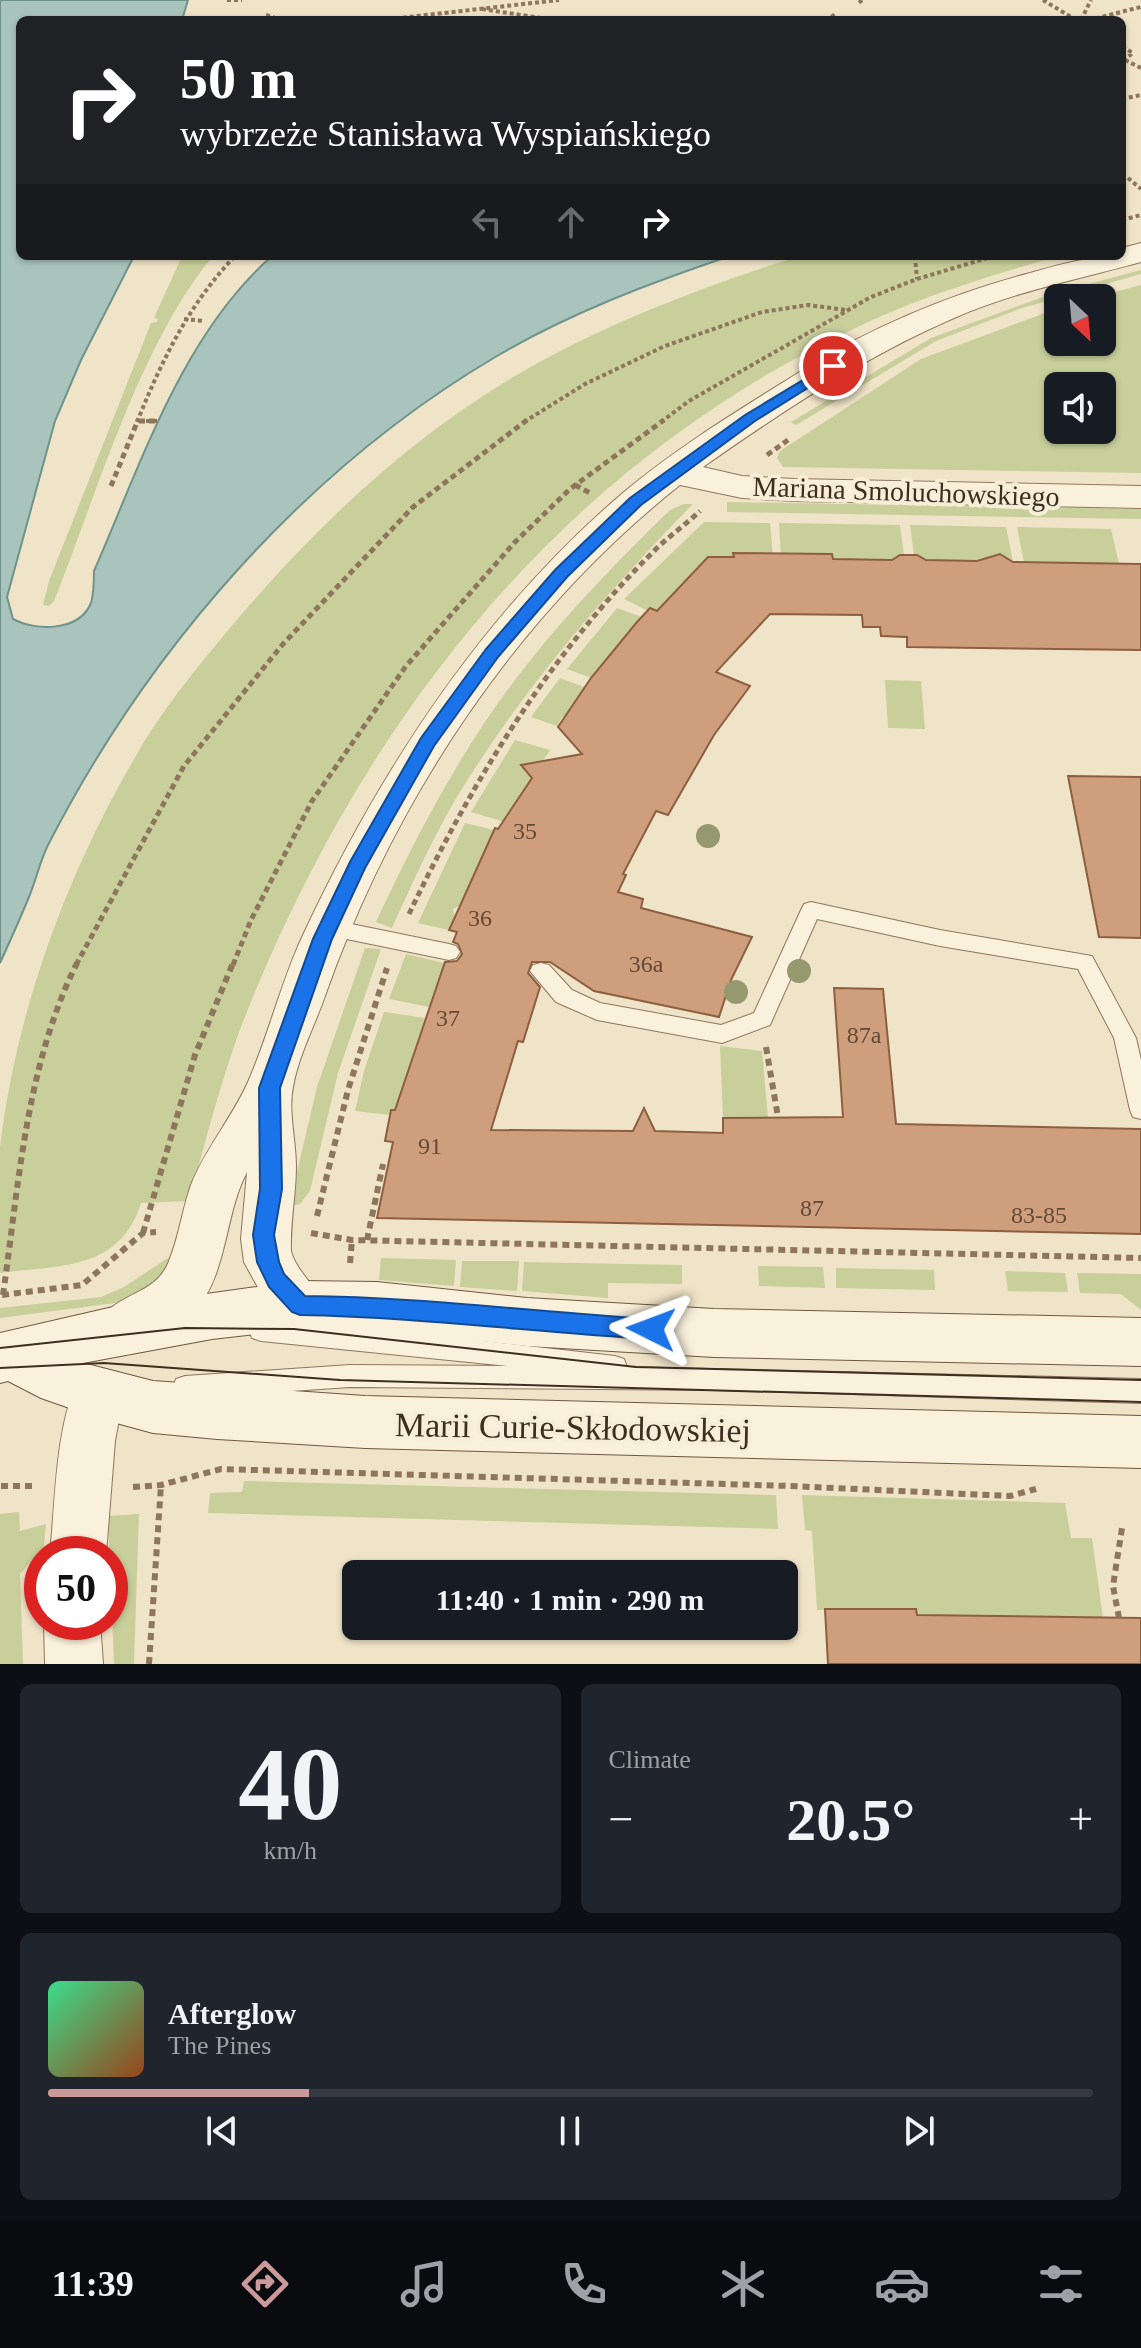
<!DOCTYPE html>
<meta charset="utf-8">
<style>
body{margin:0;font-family:Georgia,serif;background:#20242c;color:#f1f3f6;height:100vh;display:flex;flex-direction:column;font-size:30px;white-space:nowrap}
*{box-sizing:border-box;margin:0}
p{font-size:26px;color:#9ea1a6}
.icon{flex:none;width:44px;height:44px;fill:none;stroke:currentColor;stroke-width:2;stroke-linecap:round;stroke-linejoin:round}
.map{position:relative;height:1664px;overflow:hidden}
.sheet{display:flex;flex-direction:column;gap:20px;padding:20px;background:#0d0f14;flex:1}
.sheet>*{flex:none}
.hud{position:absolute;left:16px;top:16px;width:1110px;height:244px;border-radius:12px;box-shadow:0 2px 6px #0004;background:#202124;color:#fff;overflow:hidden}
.needle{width:52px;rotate:154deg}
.buttons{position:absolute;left:1044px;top:284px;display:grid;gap:16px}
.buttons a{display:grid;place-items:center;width:72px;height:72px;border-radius:12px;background:#171b24;box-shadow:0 2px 6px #0004;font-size:40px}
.speed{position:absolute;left:24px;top:1536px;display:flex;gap:16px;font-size:40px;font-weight:700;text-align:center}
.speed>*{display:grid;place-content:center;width:104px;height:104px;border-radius:50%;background:#171b24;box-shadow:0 2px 6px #0004;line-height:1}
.speed .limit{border:12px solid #d22;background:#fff;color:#111}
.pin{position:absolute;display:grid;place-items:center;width:68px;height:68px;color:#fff;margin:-34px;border:4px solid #fff;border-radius:50%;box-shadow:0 2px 8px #0007}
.me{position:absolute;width:88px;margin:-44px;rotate:273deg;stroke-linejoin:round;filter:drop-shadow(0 0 6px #0008)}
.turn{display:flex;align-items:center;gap:28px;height:168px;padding:0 32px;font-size:36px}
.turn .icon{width:104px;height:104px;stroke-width:2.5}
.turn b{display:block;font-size:56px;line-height:68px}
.lanes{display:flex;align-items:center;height:76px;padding:0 32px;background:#0003;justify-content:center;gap:40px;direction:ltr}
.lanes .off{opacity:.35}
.big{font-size:60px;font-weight:700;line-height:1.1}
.sheet .widget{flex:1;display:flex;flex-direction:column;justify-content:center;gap:12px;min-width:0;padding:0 28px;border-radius:12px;background:#20242c}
.sheet .dial{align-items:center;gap:0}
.dial b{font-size:104px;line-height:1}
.song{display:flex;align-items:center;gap:24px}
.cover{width:96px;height:96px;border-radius:12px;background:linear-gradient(135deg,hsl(150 70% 55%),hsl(20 70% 35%))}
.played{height:8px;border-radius:4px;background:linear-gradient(90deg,#cc999b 25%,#363941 25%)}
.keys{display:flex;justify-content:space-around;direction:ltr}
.heat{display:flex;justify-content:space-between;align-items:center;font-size:44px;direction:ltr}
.sheet .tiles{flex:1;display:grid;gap:20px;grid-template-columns:1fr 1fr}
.widget:last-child{grid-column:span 2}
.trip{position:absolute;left:342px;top:1560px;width:456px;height:80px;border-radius:12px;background:#171b24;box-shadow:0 2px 6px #0004;font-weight:700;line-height:80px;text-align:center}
.tabs{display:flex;height:128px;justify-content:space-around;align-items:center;background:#090b0e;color:#9ea1a6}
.tabs .icon{width:56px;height:56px}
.tabs .selected{color:#cc999b}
.tabs b{font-size:36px;color:#f1f3f6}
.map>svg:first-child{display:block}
.green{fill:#c9cf9b;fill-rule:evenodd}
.water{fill:#a9c4bc;stroke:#6f938a;stroke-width:2}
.building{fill:#cf9f7d;stroke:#8d5f41;stroke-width:2}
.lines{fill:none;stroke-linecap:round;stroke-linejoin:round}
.lane-casing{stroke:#8d765c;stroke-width:2}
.street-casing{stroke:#8d765c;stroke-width:2}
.secondary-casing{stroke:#6f573f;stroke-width:2}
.path-far2{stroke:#8d765c;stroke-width:4;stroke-dasharray:4 3;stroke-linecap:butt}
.path-far1{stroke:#8d765c;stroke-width:5;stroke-dasharray:6 4;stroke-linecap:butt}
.path{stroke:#8d765c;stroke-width:6;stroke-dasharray:7 5;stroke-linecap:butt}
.lane{fill:#faf1dc;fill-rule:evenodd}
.street{fill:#faf1dc;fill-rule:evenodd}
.secondary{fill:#faf1dc;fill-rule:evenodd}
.tram{stroke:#3d2e20;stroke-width:2}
.tree{fill:#96986f}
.route{fill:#1a73e8;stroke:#114b97;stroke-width:2}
.labels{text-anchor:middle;stroke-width:8;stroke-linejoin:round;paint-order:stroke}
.number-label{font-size:24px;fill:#624a37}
.street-label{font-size:28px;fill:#3d2e20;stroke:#f7eed8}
.near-street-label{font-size:34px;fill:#3d2e20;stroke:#f7eed8}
</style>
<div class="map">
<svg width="1141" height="1664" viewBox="0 0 1141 1664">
<rect width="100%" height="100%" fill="#f0e4c8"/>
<!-- green -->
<path class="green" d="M182,256H213C140,343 97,494 54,601L49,606L43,605L49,581L151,323L157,322L158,319L154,318Z
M799,256H1003L1007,259L1059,256C993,275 928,294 866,323C565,461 364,716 244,1019C221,1078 206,1141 189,1201L141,1203C120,1271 59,1265 0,1273C0,1232 0,1188 0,1147C16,1012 66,876 134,759C160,712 195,670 229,629C313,529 408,438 522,372C609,322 703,287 799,256Z
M1141,270V274L1019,309L936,341L796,425L791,422L931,338L1051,294Z
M1141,285V473L783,467L777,458L780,451L921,359L1058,308V342H1102V298H1092ZM1102,386V430H1058V386Z
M727,502L1141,509V519L727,512Z
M684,504H693C604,595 523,688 457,797C432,839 412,884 392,928L376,922C408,853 443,785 485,722C537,644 603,575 670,510Z
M704,522L770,523L773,558L758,553L734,552V557H708L657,611L650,608L648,611L624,599Z
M779,523L900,525L904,555L897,557V560L833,559L831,554L781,558Z
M910,525L1006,527L1013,562L997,555L987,561L922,560L914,555Z
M1017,527L1111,529L1119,564L1024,562Z
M617,608L642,617L636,623L641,627L591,678L567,669Z
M560,678L584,687L570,716L562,717L557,726L531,717Z
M885,680L921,681L925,729L888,728Z
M515,740L550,750L542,762L527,771L533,777L508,823L471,812Z
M465,823L494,830L472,894L465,893L459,906L453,909L455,917L449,930L418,923Z
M365,948L381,949L338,1073L310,1191L300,1204L289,1206L317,1087Z
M406,954L444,963L429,1007L389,999Z
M384,1012L425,1018L408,1070L400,1110L390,1115L355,1111L364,1071Z
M720,1046L762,1051L768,1117L723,1118Z
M177,1252L159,1282L123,1302L0,1318V1308L101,1297L124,1287Z
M381,1258L456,1260L454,1286L379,1280Z
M462,1261H519L517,1291L460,1287Z
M524,1262L682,1265V1284L608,1283V1298L522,1291Z
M758,1266L823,1267L825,1288L759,1286Z
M836,1268L934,1270L935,1290L836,1288Z
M1005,1271L1065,1273L1068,1292L1008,1291Z
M1077,1273L1141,1274V1310L1121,1294L1080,1293Z
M244,1481L776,1495L778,1529L208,1513L210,1493L242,1492Z
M802,1495L1065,1503L1071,1538H1092L1103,1618L917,1615L915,1609L817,1610L812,1531L805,1530Z
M19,1512L20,1531L46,1524L44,1546L20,1574L23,1664H0V1514Z
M139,1514L134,1664H114L108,1516Z"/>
<!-- water -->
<path class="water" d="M0,0H188L182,20H20V256H134L81,360L55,421L7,597L13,619C35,631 79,632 91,603C94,593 94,581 94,571C141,464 182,335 272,256H730C650,283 570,313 497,356C305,469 149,648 48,845C40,861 36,880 29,897C20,919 10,941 0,963Z"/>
<!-- building -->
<path class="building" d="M733,553L832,554L833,559L892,560L900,555H917L926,560L977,561L1000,554L1013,562L1141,564V650L907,647V637L881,636L880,627H863L862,615L770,614L716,672L750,686L714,735L668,815L656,811L623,874L626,875L618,892L643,899L641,908L752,937L731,980L719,1017L594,991L550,962H532L528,973L540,987L523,1042L518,1041L491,1130L633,1131L644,1108L655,1131L723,1133V1118L843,1117L834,988L883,989L896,1124L1141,1129V1234L377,1218L393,1142L385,1141L391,1110H395L445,962L457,961L462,954L458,944L453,942L457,932L449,930L455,917L495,828L498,829L532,778L521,765L582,754L558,727L591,678L637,622L650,608L657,611L708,557H734Z
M1068,776L1141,777V938L1099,937Z
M825,1609H916L917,1615L1141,1618V1664H828Z"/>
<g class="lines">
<!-- lane casing -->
<g class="lane-casing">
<path id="lane" d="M811,902L940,930L1092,956L1136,1038L1141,1060V1119L1133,1117L1130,1110L1114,1038L1078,969L940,946L817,919L770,1025L722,1043L597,1020L556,1002L530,971L533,965L541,963L549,965L572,990L600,1003L721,1025L754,1013L801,910L804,904Z
M327,919L449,944L456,946L460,952L456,958L449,960L327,935L320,933L317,927L320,921Z
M261,1319L354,1326L615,1356L624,1359L627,1367L1141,1379V1403L718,1390L350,1387L185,1398L176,1395L173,1387L176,1379L185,1376L350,1365L508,1366L261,1341L252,1338L249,1330L252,1322Z"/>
</g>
<!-- street casing -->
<g class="street-casing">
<path id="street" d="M1141,243V262C1079,279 1013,292 954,318C864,357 783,411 703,467L742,476L794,479L1141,486V508L794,501L742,498L680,485C516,615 394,800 325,996C315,1025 298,1057 293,1087C288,1111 296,1141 296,1166C296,1194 290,1222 291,1251C296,1271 316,1286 325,1305L318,1321L300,1328L282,1321L267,1304L244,1262L241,1239L247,1172C224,1215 228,1275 194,1312C180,1326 141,1343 122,1350L104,1343L96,1327C113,1291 155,1298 169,1261C179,1237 182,1210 191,1185C205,1149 232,1118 248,1082C269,1034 281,982 303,935C381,768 483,612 624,492C680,445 744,407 806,368C876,325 951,294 1030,273C1061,264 1089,256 1122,256V248Z
M98,1369L117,1376L124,1393L115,1441L106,1554H50C56,1495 55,1430 79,1376Z
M44,1622H100L103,1664H45Z"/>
</g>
<!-- secondary casing -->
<g class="secondary-casing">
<path id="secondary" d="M300,1281L377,1282L527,1298L714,1309L1141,1318V1366L714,1357L527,1346L377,1330L300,1329L212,1339L83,1363L153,1381L365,1396L1141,1416V1468L365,1448L217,1439L153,1433L98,1418L41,1398L8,1381L0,1383V1333L113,1307Z"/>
</g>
<!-- path-far2 -->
<path class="path-far2" d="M227,0H242
M859,0L863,4
M1043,0L1076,20
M482,9L554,20
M266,15L281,20
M382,20L559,0
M825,20L836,14
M1081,20L1091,0
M1089,20L1141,7
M1122,47L1133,53L1122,61
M1125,60L1141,68
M1122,99L1141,95
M1128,178L1141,189
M1122,220L1141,215
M915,256L917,279
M184,319L204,321
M139,421H158
M137,422C162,360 189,304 235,256
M524,422L585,384L665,346L762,312L808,305L846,310
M661,422L689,401L871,297L917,279L994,256"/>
<!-- path-far1 -->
<path class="path-far1" d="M139,421H158
M767,455L788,440
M575,485L592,494
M111,486L138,420
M409,914C472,782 549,655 654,551C668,537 685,525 700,511
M76,965L184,766L283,644L413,507L527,420
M233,965L251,920L312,801L406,666L514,543L570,489L664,420"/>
<!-- path -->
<path class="path" d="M766,1047L778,1117
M317,1216L348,1090L387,968
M143,1233L195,1055L233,963
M311,1233L352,1240L1141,1258
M367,1240L383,1164
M350,1263L352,1240
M2,1295L82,1285L143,1233L156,1232
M3,1295C19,1183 26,1065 77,963
M1,1486H36
M133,1487L161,1485L221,1469L790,1486L1010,1496L1036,1489
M1119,1618L1113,1586L1122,1528
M149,1664L161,1485"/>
<!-- lane -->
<use href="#lane" class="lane"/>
<!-- street -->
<use href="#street" class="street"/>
<!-- secondary -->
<use href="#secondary" class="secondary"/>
<!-- tram -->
<path class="tram" d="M0,1348L185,1328L294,1329L636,1367L1141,1380
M0,1368L104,1363L340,1380L1141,1402"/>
</g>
<!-- trees -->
<g class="tree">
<circle cx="708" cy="836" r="12"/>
<circle cx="799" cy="971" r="12"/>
<circle cx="736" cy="992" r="12"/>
</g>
<!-- route -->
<path class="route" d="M833,362L840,366L838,369L755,421L641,505L567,577L498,657L434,746L365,868L332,939L280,1088L282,1189L274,1235L279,1262L284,1274L305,1296C420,1297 536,1312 651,1319L659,1322L662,1329L659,1336L651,1339C534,1332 417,1317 300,1315L292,1312L269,1287L257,1262L253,1235L260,1189L259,1088L313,939L350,862L421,738L486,649L555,570L630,498L745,415Z"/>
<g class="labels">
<!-- number labels -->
<g class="number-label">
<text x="525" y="839">35</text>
<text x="480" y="926">36</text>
<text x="646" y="972">36a</text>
<text x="448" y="1026">37</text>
<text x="864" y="1043">87a</text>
<text x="430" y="1154">91</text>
<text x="812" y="1216">87</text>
<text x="1039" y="1223">83-85</text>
</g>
<!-- street labels -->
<g class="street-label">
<text transform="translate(906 491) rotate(2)" y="10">Mariana Smoluchowskiego</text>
</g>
<!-- near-street labels -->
<g class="near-street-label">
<text transform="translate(573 1427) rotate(1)" y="12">Marii Curie-Skłodowskiej</text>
</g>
</g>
</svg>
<div class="buttons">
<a><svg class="needle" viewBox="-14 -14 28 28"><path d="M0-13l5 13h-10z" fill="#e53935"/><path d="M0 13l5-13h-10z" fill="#9ea1a6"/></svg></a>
<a><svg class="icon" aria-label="sound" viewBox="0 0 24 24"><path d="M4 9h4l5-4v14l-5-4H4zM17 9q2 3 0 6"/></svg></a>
</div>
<div class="speed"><div class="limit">50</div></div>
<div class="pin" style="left:833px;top:366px;background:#d93025"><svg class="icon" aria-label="arrive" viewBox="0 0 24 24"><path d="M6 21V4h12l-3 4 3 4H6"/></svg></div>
<svg class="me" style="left:651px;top:1329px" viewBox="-20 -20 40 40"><path d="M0-17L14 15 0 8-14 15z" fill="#1a73e8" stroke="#fff" stroke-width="4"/></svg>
<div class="trip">11:40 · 1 min · 290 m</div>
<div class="hud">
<div class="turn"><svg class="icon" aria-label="right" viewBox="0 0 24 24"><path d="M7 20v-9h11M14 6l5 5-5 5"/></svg><div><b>50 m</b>wybrzeże Stanisława Wyspiańskiego</div></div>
<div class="lanes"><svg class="icon off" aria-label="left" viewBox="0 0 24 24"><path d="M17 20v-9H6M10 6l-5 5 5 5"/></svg><svg class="icon off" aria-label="ahead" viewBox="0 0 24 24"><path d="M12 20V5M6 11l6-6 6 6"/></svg><svg class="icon" aria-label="right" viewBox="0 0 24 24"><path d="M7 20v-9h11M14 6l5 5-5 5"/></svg></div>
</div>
</div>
<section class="sheet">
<div class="tiles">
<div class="widget dial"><b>40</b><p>km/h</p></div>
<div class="widget"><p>Climate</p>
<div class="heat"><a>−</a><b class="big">20.5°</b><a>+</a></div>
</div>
<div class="widget">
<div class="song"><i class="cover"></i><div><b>Afterglow</b><p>The Pines</p></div></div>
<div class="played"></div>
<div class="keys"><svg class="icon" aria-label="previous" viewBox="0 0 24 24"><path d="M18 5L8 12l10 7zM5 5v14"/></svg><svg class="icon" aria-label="pause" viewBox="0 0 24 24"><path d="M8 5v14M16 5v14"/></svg><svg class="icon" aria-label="next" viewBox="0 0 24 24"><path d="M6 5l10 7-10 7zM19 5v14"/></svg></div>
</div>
</div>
</section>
<nav class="tabs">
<b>11:39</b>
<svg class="icon selected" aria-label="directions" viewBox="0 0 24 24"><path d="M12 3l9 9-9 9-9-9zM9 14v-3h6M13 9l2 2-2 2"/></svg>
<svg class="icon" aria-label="music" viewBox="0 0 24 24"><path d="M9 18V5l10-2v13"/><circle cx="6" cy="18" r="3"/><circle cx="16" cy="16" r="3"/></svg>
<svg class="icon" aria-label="phone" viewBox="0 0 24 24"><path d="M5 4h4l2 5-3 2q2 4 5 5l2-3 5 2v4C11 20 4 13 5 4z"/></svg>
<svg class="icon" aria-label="climate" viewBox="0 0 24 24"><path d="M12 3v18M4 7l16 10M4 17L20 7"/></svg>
<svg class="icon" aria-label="car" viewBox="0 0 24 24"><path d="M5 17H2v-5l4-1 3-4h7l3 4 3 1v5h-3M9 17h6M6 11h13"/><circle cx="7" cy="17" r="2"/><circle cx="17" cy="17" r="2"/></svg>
<svg class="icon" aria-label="filters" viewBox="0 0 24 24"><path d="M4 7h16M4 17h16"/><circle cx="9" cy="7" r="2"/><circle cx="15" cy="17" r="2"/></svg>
</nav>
